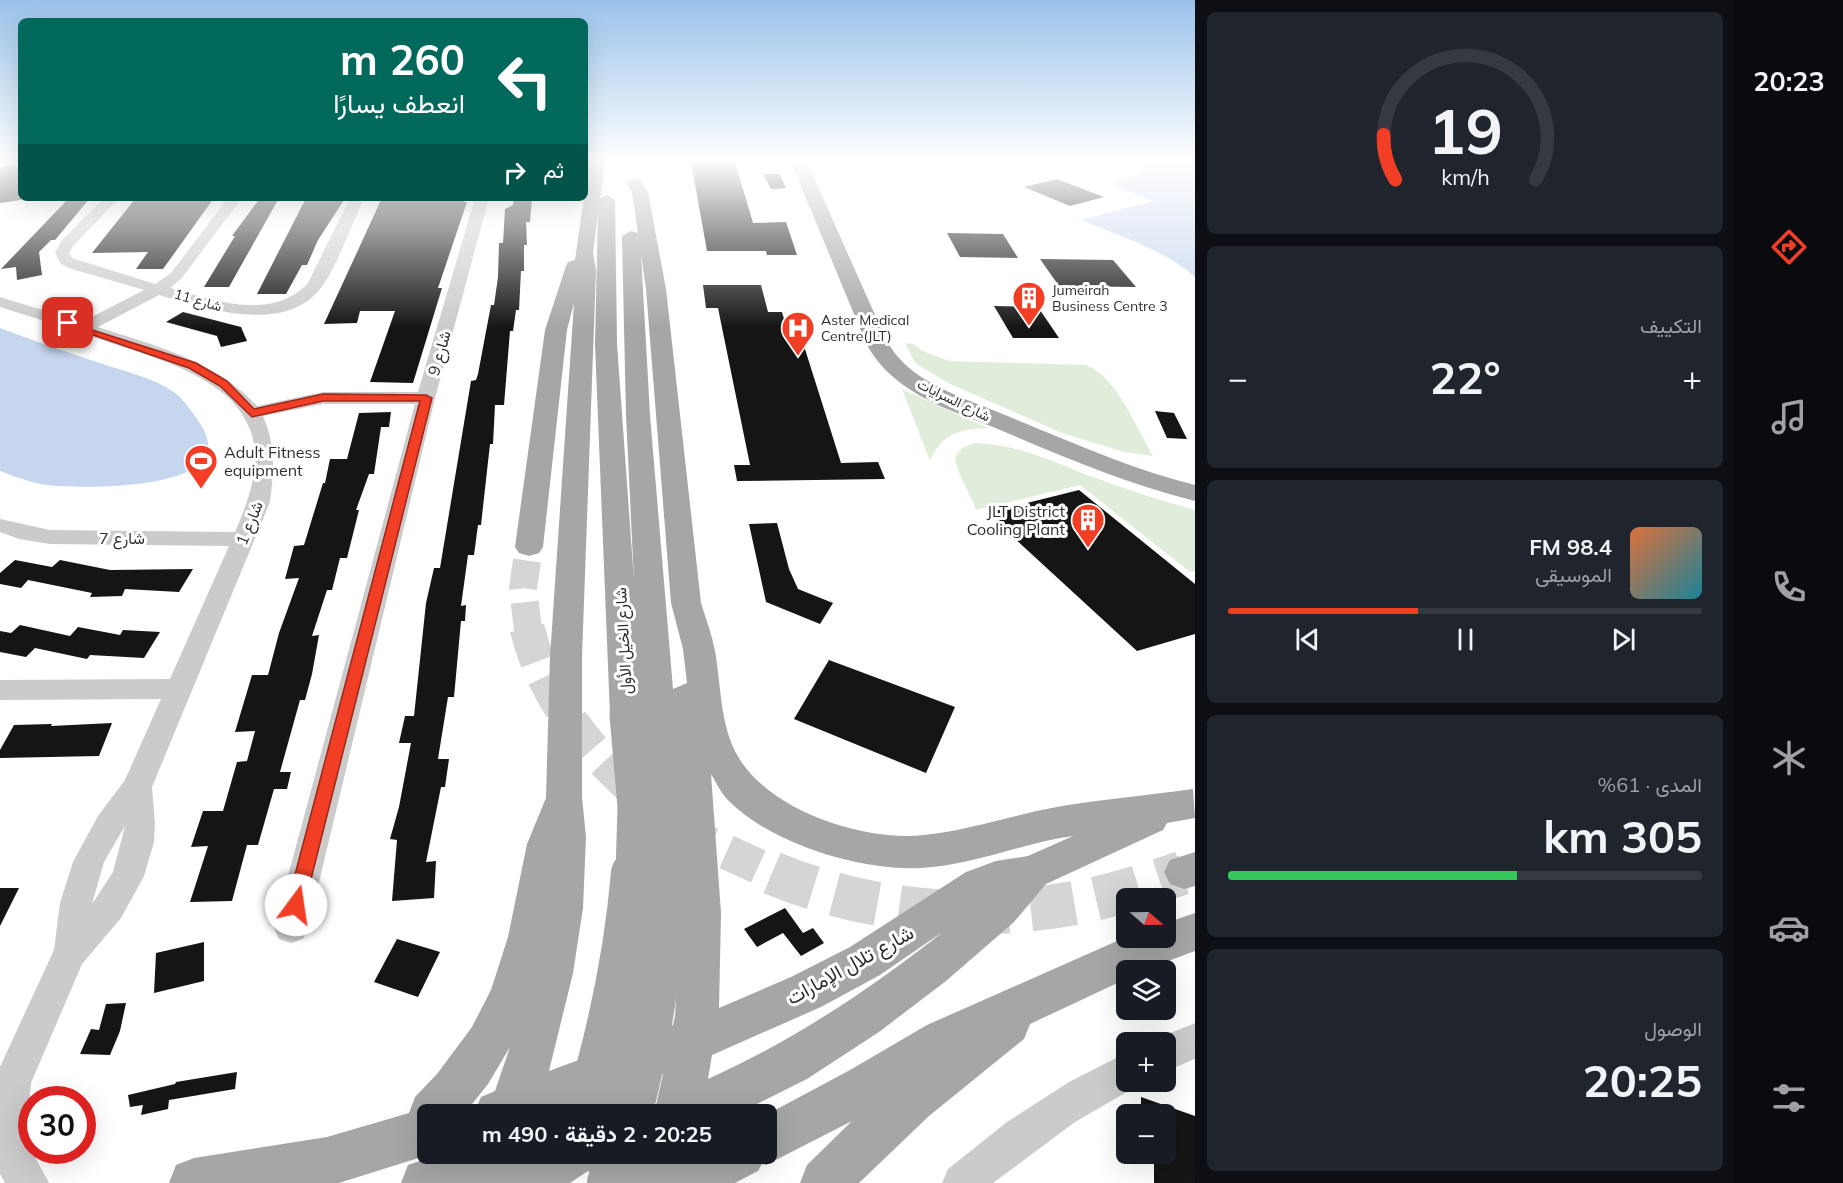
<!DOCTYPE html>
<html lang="ar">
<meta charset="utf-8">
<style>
body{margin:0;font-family:Mulish,Vazirmatn,sans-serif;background:#20242c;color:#f1f3f6;direction:rtl;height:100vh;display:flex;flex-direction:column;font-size:22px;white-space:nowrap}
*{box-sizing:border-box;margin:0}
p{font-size:20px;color:#9ea1a6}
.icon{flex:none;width:33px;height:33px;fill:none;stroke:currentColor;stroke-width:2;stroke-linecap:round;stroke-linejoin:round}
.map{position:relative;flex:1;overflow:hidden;direction:ltr}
.details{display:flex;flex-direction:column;gap:12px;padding:12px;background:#0d0f14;width:540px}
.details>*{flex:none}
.top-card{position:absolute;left:18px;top:18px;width:570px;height:183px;border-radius:9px;box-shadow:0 6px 24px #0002;direction:rtl;background:#00695c;color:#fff;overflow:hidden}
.needle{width:39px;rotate:110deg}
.tools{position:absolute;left:1116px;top:888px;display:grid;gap:12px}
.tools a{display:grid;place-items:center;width:60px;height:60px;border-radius:9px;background:#171b24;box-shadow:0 6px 24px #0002;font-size:30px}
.speed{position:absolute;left:18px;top:1086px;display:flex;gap:12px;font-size:30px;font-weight:700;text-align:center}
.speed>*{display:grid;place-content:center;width:78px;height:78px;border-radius:50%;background:#171b24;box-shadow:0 6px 24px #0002;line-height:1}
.speed .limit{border:9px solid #d22;background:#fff;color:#111}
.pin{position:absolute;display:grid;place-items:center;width:51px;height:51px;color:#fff;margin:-26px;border-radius:12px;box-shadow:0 3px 9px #0006}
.me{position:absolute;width:66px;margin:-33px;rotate:14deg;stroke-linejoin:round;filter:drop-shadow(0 0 4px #0008)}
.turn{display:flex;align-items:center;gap:21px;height:126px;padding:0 24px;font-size:27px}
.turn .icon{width:78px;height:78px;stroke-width:2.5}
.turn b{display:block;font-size:42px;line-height:51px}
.then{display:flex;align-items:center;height:57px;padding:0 24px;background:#0003;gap:12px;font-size:22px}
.big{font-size:45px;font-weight:700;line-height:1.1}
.details .card{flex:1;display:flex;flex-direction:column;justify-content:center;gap:9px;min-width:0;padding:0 21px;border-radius:9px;background:#20242c}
.details .dial{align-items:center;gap:0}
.dial svg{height:156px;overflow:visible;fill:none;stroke:#363941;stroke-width:7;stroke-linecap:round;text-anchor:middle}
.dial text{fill:#f1f3f6;stroke:none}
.song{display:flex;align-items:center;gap:18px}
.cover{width:72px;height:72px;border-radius:9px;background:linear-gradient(135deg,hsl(20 70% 55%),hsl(190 70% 35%))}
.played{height:6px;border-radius:3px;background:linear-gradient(90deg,#f13e25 40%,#363941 40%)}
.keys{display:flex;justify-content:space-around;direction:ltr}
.heat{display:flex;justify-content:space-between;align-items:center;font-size:33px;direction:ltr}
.charge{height:9px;border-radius:4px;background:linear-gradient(90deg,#34c759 61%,#363941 0)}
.trip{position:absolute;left:417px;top:1104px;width:360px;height:60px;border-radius:9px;background:#171b24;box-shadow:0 6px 24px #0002;font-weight:700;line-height:60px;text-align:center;direction:rtl}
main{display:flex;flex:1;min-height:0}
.tabs{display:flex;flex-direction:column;width:108px;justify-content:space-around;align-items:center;background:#090b0e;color:#9ea1a6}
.tabs .icon{width:42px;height:42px}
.tabs .on{color:#f13e25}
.tabs b{font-size:27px;color:#f1f3f6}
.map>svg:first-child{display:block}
.green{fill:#e1eddb}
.water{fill:#c6d6ee}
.building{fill:#151515}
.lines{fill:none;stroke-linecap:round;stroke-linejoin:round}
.major-tunnel-far2{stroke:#d5d5d5;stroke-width:28;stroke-dasharray:28 14;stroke-linecap:butt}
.major-tunnel-far1{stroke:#d5d5d5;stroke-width:35;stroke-dasharray:35 17;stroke-linecap:butt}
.major-tunnel{stroke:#d5d5d5;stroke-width:44;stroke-dasharray:44 22;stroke-linecap:butt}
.minor{fill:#cbcbcb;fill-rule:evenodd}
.major{fill:#a6a6a6;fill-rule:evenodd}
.major-bridge-far1{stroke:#a6a6a6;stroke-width:35}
.major-bridge{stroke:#a6a6a6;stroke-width:44}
.route{fill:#f13e25;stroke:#9d2818;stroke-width:1.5}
.labels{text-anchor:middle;stroke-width:6;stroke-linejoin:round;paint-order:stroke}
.far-poi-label{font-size:14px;fill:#2e2e2e;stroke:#fff;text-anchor:start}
.far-street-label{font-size:14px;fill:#2e2e2e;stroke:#fff}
.street-label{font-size:16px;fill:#2e2e2e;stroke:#fff}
.poi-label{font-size:16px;fill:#2e2e2e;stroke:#fff;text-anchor:start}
.near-street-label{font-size:20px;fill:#2e2e2e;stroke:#fff}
</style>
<main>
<nav class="tabs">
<b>20:23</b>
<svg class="icon on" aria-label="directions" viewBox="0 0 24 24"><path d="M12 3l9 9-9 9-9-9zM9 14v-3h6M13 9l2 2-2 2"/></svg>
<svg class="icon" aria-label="music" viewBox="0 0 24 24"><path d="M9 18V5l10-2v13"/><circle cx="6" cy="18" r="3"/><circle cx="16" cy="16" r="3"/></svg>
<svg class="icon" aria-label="phone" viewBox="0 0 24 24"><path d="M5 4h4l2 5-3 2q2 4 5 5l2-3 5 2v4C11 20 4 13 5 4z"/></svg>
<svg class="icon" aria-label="climate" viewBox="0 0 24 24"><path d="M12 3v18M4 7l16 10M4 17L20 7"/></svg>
<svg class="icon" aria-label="car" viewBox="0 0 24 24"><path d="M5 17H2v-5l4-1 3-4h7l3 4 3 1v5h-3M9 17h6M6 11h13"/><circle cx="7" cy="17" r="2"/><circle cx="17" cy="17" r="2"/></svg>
<svg class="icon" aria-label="filters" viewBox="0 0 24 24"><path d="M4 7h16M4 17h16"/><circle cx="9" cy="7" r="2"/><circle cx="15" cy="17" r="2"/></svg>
</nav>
<section class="details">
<div class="card dial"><svg viewBox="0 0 100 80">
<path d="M14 69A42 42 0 1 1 86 69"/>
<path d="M14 69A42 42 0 0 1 8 46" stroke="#f13e25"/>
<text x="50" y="56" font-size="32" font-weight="700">19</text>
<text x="50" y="72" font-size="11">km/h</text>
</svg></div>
<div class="card"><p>التكييف</p>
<div class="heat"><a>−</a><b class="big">22°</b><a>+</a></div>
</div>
<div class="card">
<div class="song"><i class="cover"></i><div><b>98.4 FM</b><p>الموسيقى</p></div></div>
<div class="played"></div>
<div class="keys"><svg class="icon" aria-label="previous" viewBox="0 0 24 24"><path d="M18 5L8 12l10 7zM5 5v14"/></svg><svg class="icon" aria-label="pause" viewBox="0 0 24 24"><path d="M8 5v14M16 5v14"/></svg><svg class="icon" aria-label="next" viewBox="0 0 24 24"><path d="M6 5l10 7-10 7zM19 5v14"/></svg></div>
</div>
<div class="card"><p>المدى · 61%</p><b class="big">305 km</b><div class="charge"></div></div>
<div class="card"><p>الوصول</p><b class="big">20:25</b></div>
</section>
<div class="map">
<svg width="1195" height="1183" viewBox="0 0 1195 1183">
<rect width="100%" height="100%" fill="#fff"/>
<!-- green -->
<path class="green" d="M905,343L913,344L921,350L949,361L1086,365C1117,377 1136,427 1153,456L1124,452L1062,433L948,383L915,363Z
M902,389L988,428C958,430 943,432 930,461Z
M974,443C1018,444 1053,462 1093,477C1127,490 1161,500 1195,510V571L1190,572L1080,485L976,510C970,492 957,475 955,457L962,448Z"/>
<!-- water -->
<path class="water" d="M1141,162H1195V277C1164,249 1118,236 1081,220L1153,201L1110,184L1141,172Z
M0,328C34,341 69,353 103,364C126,372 155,378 175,393C186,402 193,413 201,425C243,491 90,488 57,486C37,485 18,478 0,471Z"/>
<!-- building -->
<path class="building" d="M691,162H735L753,223L786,222L797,255H767L766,251H707Z
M10,164L21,166V200L0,203V169Z
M763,174H780L786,188L771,189Z
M1057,179L1104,197L1070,206L1024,187Z
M69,198H90L55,240H51L39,252L42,275L17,280L16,267L1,269Z
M214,198L163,269H136L148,252L92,253L135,199Z
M260,198H279L229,287H204L235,236H232Z
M434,198H466L464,202H467L438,288H442L413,383L370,382L395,311H360L357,323L324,324L381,200H433Z
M514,198H532L530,222H526L527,245H524V271H521L519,310H516L513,331H510L504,405H495L493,444H490L481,525H478L474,555H468L461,606L466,605L465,621H461L454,697H448L438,759H449L445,787H441L426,862L436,861L434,898L392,901L397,840L390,839L399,807L411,743H399L405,716H414L426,603L434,568H440L471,381L476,380L478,374L491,305H494L498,277L499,243H503L505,209L513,205Z
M305,200H344L318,240L307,265H302L286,294H257Z
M947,233L1003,234L1018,258L960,257Z
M1040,259L1113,260L1136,287L1059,286Z
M703,285H761L768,312H782L792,346H804L841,463L878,462L885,479L737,481L734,465H750L718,308H706Z
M994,306L1038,307L1059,338H1013Z
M183,312L241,327L247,341L221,347L217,336L166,322Z
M1155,411L1174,413L1187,439L1167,438Z
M391,412L389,427H381L374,474H369L356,510H359L347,558H340L332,590H327L312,636L319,635L312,674L305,700H300L280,772H291L287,789H274L258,845H247L232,901L190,902L208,846L191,847L203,811H223L237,762L247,761L255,731L235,732L252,675H268L279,633L299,578L285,579L294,546L304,545L323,483H325L330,459H347L359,413Z
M1079,490L1195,584V634L1137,651L987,513Z
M777,523L789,569L798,589L833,603L820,624L766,602L749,524Z
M15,560L52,567L60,560L110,570L193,569L179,592L125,589L122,596L90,597L92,593L28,580L21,588L0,584V573Z
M20,625L70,636L78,627L120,635L123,630L160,632L144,658L90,655L87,659L35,648L26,657L0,652V631L11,633Z
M829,660L955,707L926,773L794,719Z
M112,723L99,756L0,758V750L14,725L52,724L51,726Z
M0,888H19L0,926Z
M785,908L803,933L813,928L824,943L801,956L783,933L757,947L744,929Z
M397,939L440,952L418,997L374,982Z
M204,942V981L154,993L156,953Z
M126,1003L120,1031L110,1055L80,1054L91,1029L99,1030L106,1004Z
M237,1072L235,1089L169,1100L168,1109L141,1115L143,1105L130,1107L128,1095L175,1084L176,1082Z
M1141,1097L1195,1116V1183H1154V1154H1166V1114H1141Z"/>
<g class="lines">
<!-- major-tunnel-far2 -->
<path class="major-tunnel-far2" d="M528,630L523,588L529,547"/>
<!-- major-tunnel-far1 -->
<path class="major-tunnel-far1" d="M527,628C544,698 589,752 643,798
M681,827L709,844L775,874
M1178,874L1184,872"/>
<!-- major-tunnel -->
<path class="major-tunnel" d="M772,873C863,911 971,922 1068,904C1107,898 1145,885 1182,873"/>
<!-- minor -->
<path class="minor" d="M104,198H119L73,246L69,253L72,258L155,284L171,273L228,198H242L181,279L170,288C213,300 272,322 308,283L350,198H364C353,222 335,271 320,289C283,335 205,308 159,295L98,327C155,346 215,360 257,406L323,392H418L475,198H489L435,398L308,928L303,939L291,943L279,939L274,928L415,404H323L263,416C276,446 274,471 270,502L152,787L155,824L154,842L144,876L121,918L82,964L31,1083L27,1123L30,1148L49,1183H5L0,1174V1067L54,950L60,903L73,862L98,816L125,780L161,699L0,700V680L170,679L229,546L50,544L19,539L0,532V519L50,530L235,532C248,502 261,468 252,435C247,420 237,404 224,394C193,369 154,357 117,345C78,332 39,319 0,307V297L82,322L144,290L72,269L61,264L55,253L61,241ZM125,826L113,872L92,904L104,862Z
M1195,1023V1059L1166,1071V1042H1152L1153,1040Z
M1126,1053V1082H1141L1139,1085L1075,1122L993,1183H942L948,1169L1007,1122L1069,1082Z"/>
<!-- major -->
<path class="major" d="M589,162H605L600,198L607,195L615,200L617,344L634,581L626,415L622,236L631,231L638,233L632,192L626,183L634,178L640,180L648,192L666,289L701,603C706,619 712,635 715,651C721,684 720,723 736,753C766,810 863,842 924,835C971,830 1015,814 1062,806C1105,799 1149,795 1193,789L1195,818L1167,823L1163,830L1046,884L1014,922L946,981L879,1032L807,1079L737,1114H654L663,1074L558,1114H474L481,1097L495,1091L510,1047L488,1084L464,1114H428V1154H432L428,1155L339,1183H169L176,1165L194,1158L327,1137L409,1113L415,1097L437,1074L472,1027L491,990L508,937L527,844L546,798L550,657L574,303L567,330L543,547L539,553L529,556L519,553L515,547L545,330L566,266L568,262L575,260ZM598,213L595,344L610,715L615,724L627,728L639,724L642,718L646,724L658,728L671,722L679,828L681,913L675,1016L673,1025L549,1071L573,973L583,908L586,837L582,797V657L596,270L593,253ZM641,254L646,289L671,603L683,649L687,683L673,689L650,415ZM711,774C716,782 720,791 726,798C768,843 859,871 920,868C972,866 1022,843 1073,836L1028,856L996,861L966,872L850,947L791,977L719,1008L721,913ZM944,931C871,989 794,1040 708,1079L712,1055L821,1007L880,975Z
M791,162H807L883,333C890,349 900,361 914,372C943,393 977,403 1010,417C1071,442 1131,469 1195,485V501C1124,483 1059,455 993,427C960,414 926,403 898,381C884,370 874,358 866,343Z
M1195,852V886L1184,889L1170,884L1164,872L1170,860Z
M1195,913V951L1144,970H1126V979L1030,1024L1024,1039L929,1116L859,1183H800L807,1165L852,1121L766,1165L762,1164L758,1171L735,1183H602L588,1171L570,1183H401L408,1165L441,1154H766V1115L850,1070L927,1025L1126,937L1166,938V923Z"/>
<!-- major-bridge-far1 -->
<path class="major-bridge-far1" d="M627,715L635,807L633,874
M658,715L665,817L666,874"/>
<!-- major-bridge -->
<path class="major-bridge" d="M585,1114C609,1035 626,955 633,873
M630,1114C651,1034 663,955 666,873
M609,1183L618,1154"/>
</g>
<!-- sky -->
<linearGradient id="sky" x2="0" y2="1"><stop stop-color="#9ac2ea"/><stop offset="0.49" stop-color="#fff"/><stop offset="1" stop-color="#fff" stop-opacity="0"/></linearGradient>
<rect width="1195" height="328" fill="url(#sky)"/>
<!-- route -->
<path class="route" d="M64,321L196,363L227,381L254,409L323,394L426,395L432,398L303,911L296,913L290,911L287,905L420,401H323L252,417L220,386L189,368L64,325Z"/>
<!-- icons -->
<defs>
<g id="building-pin" transform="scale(1.725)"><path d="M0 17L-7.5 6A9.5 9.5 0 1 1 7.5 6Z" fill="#f13e25" stroke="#fff"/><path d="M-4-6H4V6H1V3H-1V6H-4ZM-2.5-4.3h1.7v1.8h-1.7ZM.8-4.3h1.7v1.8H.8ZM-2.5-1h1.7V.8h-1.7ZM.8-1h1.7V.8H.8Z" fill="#fff"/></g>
<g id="hospital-pin" transform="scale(1.725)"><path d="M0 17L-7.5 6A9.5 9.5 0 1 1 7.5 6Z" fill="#f13e25" stroke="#fff"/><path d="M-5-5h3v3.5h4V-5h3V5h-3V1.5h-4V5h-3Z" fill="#fff"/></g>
<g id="stadium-pin" transform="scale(1.725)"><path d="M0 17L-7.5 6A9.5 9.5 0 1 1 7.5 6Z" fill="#f13e25" stroke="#fff"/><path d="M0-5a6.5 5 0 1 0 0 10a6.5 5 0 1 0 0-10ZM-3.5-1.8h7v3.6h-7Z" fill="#fff"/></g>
</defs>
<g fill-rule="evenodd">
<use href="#building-pin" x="1029" y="298"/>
<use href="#hospital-pin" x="798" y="328"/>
<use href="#stadium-pin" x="201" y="461"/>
<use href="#building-pin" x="1088" y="520"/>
</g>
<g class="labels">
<!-- far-poi labels -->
<g class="far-poi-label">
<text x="1052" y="295">Jumeirah<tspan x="1052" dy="16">Business Centre 3</tspan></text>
<text x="821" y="325">Aster Medical<tspan x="821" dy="16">Centre(JLT)</tspan></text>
</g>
<!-- far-street labels -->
<g class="far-street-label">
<text transform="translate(198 300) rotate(16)" y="5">شارع 11</text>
<text transform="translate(954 400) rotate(26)" y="5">شارع السرايات</text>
</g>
<!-- street labels -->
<g class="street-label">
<text transform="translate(439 353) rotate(-74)" y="6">شارع 9</text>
<text transform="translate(249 523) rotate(-68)" y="6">شارع 1</text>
<text x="122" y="544">شارع 7</text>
<text transform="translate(623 641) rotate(-93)" y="6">شارع الخيل الأول</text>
</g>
<!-- poi labels -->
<g class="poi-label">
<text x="224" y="458">Adult Fitness<tspan x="224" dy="18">equipment</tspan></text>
<text x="1065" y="517" text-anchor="end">JLT District<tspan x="1065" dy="18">Cooling Plant</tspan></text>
</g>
<!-- near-street labels -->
<g class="near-street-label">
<text transform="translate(850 965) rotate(-29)" y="7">شارع تلال الإمارات</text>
</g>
</g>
</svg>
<div class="tools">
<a><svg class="needle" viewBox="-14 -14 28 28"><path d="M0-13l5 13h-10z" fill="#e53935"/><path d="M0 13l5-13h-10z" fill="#9ea1a6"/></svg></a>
<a><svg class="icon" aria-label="layers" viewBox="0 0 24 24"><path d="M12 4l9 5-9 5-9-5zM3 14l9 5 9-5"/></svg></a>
<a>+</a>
<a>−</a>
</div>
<div class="speed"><div class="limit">30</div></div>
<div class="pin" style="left:68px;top:323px;background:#d93025"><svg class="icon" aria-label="arrive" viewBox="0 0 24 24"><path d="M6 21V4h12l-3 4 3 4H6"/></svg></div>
<svg class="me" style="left:296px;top:905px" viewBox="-20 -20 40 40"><circle r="19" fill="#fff"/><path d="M0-13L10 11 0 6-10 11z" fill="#f13e25"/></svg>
<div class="trip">20:25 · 2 دقيقة · 490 m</div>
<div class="top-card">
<div class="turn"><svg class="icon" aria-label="left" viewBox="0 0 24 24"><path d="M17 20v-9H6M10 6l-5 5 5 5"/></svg><div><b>260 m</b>انعطف يسارًا</div></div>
<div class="then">ثم<svg class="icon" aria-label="right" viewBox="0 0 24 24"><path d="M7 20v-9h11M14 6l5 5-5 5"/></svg></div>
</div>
</div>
</main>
